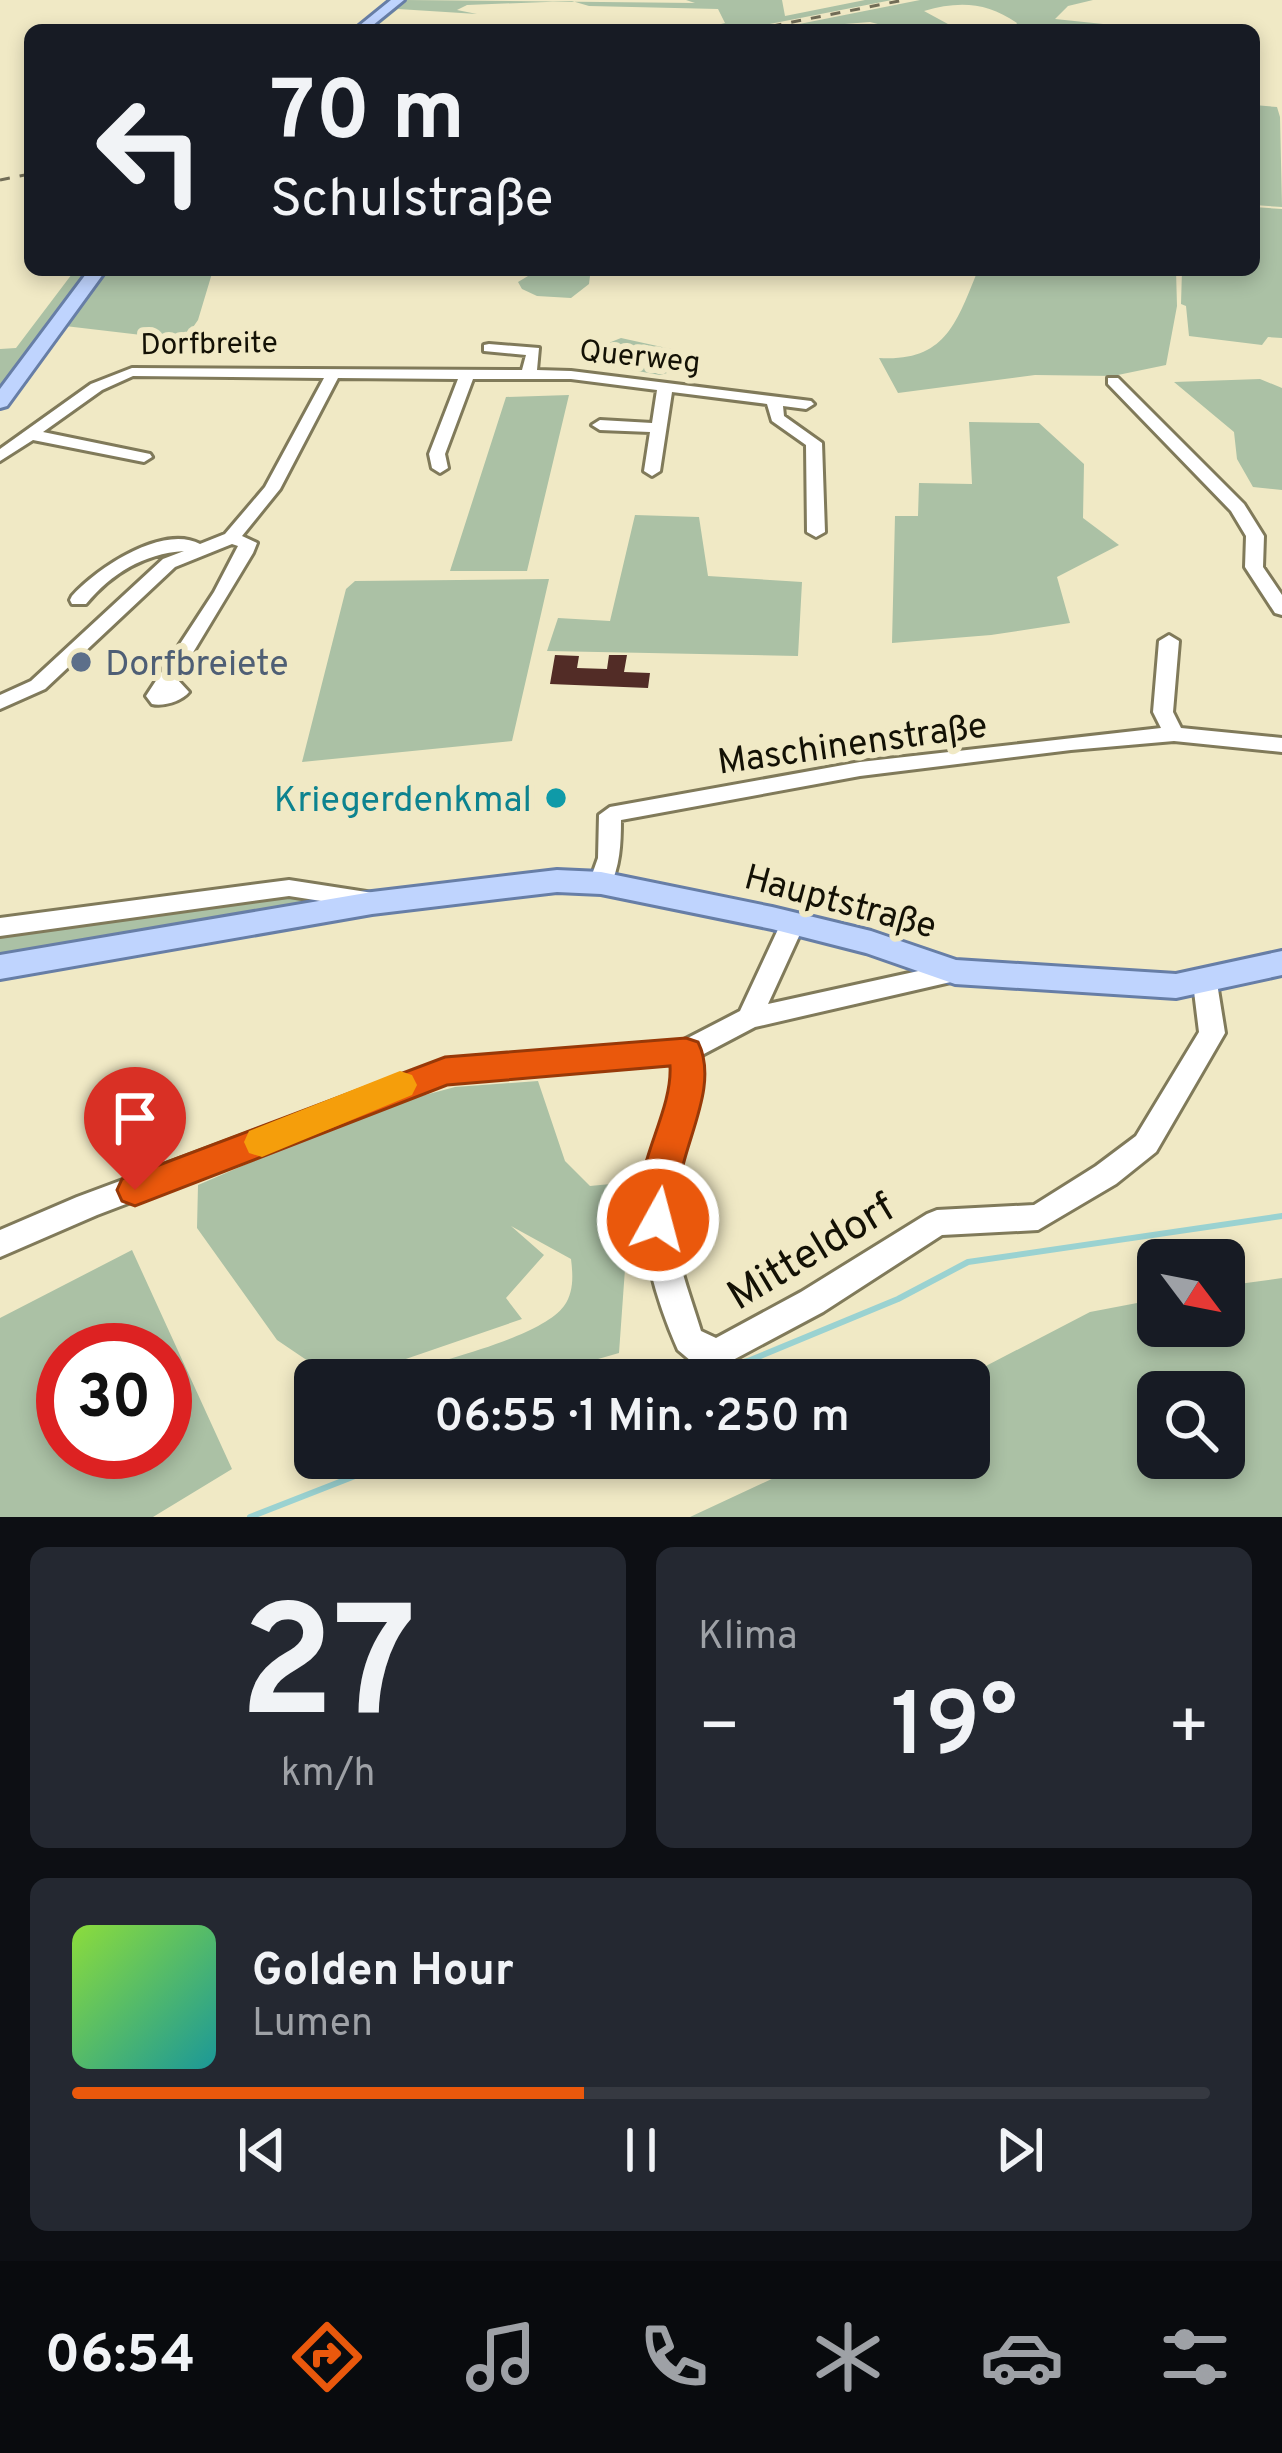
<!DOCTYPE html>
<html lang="de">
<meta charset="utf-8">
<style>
body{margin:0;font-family:Overpass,sans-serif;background:#242831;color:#f1f3f6;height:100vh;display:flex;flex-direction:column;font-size:45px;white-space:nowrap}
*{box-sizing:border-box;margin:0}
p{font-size:39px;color:#9ea1a6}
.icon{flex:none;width:66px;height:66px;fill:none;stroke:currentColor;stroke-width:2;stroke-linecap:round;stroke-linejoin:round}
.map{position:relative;height:1517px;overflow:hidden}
.details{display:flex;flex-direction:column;gap:30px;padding:30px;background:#0d0f14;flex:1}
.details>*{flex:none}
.top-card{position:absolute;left:24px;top:24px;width:1236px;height:252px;border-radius:18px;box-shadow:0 6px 18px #0003;background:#171b24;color:#f1f3f6;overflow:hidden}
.needle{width:78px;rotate:122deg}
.fabs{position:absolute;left:1137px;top:1239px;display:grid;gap:24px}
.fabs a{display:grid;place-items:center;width:108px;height:108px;border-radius:18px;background:#171b24;box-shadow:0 6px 18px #0003;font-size:60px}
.speed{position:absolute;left:36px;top:1323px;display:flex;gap:24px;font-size:60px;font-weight:700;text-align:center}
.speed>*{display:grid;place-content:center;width:156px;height:156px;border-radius:50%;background:#171b24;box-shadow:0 6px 18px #0003;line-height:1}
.speed .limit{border:18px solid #d22;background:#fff;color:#111}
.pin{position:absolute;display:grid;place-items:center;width:102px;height:102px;color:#fff;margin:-123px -51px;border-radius:50% 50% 50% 0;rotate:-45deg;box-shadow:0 0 12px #0007}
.pin .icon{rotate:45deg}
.me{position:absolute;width:132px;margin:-66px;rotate:7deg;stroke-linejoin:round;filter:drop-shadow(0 0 9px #0008)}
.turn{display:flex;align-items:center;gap:42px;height:252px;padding:0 48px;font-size:54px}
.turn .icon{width:156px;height:156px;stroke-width:2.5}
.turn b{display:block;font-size:84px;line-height:102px}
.big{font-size:90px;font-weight:600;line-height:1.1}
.details .card{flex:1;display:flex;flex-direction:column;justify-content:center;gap:18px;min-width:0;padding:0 42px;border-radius:18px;background:#242831}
.details .dial{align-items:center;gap:0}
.dial b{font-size:156px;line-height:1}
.song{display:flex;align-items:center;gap:36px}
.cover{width:144px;height:144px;border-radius:18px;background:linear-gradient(135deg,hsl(90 70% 55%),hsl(180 70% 35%))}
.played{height:12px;border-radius:6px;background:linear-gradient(90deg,#ea580c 45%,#363941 45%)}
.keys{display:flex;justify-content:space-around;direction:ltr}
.heat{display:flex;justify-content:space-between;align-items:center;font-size:66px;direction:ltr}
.details .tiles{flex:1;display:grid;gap:30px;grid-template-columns:1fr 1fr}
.card:last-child{grid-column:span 2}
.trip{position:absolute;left:294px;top:1359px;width:696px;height:120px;border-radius:18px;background:#171b24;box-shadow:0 6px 18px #0003;font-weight:600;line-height:120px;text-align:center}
.menu{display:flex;height:192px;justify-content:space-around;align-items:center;background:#090b0e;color:#9ea1a6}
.menu .icon{width:84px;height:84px}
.menu .active{color:#ea580c}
.menu b{font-size:54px;color:#f1f3f6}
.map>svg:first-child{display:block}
.green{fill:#abc1a5;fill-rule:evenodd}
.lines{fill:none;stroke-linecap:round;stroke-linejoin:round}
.stream{stroke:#9ad2d1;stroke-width:6}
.building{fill:#522c26}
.minor-casing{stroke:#807a5a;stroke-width:6}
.major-casing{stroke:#677ea6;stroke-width:6}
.minor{fill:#fff;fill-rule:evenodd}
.major{fill:#bfd4fe;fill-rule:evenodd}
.rail{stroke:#716d57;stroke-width:3;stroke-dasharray:10 10;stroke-linecap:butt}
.route{fill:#ea580c;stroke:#983908;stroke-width:3}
.slow{fill:#f59e0b}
.service-dot{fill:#5c6f8a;stroke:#f0e9c5;stroke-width:4.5}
.culture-dot{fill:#0f9aa8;stroke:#f0e9c5;stroke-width:4.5}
.labels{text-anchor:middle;stroke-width:12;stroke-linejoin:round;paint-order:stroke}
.far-street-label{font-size:30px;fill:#131105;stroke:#f0e9c5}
.service-label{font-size:36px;fill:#4e5e75;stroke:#f0e9c5;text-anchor:start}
.street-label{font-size:36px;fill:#131105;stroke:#f0e9c5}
.culture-label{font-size:36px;fill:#0d838f;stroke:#f0e9c5;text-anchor:end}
.near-street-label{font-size:42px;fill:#131105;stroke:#f0e9c5}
</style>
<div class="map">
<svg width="1282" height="1517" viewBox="0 0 1282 1517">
<rect width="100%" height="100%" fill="#f0e9c5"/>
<!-- green -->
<path class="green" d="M406,0L695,3L686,0H782L785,16L865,0H892L739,30H697L725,23L718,9L589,6L572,1L467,5L457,10L477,14L398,9L377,26L387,30H367Z
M920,0H1093L1068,6L1055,19L1161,30L1051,25L1045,30H1013L1017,23C986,2 959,1 924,11L959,30H901L870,22L769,30Z
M1254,105L1277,107L1280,117L1282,207L1254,205Z
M1254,207L1282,209V338L1268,337L1262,345L1189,336L1186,306L1181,304L1182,270H1254Z
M75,270H92L0,393V349L16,348Z
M106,270H213L198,320L184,340L65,326Z
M538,270H579L590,276L589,284L571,298L537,296L522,289L518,282Z
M978,270H1176L1177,306L1166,365L1113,376L1035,375L898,393L879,358C945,362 956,324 978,270Z
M621,338L680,351L681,369L660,375L615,367L625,358L606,353L601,346Z
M1260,379L1282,388V490L1253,487L1237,459L1234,432L1174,382Z
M569,395L527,571H450L506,397Z
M969,422L1039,423L1084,464L1083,518L1119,545L1057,577L1070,623L991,635L892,643L895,516H918L919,483L972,484Z
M635,515L699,517L708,576L802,582L798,656L547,651L558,618L610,621Z
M549,579L512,741L302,762L346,589L355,581Z
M290,892L340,902L0,959V932L133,918Z
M538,1081L565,1161L590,1186L642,1181L652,1244L626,1255L619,1353L525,1380H403L404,1372C443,1360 541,1337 564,1306C574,1292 573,1275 571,1259L511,1226L544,1255L506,1298L522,1319L365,1373H402L401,1380H336L277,1340L197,1228L198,1185L376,1108L455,1087Z
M132,1250L232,1469L153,1517H0V1318ZM165,1350V1452H63V1350Z
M1282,1278V1517H690L817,1458H969V1380H959L1090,1312L1158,1299V1326H1224V1286ZM1158,1392H1224V1458H1158Z"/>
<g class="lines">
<!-- stream -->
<path class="stream" d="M676,1380L748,1361L898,1299L968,1262L1282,1216
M250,1517L401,1458"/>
</g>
<!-- building -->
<path class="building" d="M555,655L579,656L577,668L607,669L609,655H627L624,672L650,673L648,688L550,684Z"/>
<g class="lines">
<!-- minor casing -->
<g class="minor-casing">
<path id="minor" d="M489,344L539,348L537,370L571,371L811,401L814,404L806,409L783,406L784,416L822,443L825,532L816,537L807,532L806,445L772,421L767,404L672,392L660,471L652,476L644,471L650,432L600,430L592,425L600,420L652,423L657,390L571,379H473L445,454L448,468L440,473L432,468L429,454L458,379L338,378L280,489L242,536L257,543L253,553L177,679L189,692C182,701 163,707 152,704L146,696L214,592L238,546L232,544L175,567L45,689L0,709V695L31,681L163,559L184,551C143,554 112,573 86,604H72L70,600L72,596C97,568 163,524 200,544L225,534L265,487L324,378L133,376L102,390L43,432L150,454L152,457L144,462L33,440L0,461V449L91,384L132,368L522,370L526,355L484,351V345Z
M1108,378H1118L1244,504L1264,536L1263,567L1282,595V615L1275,613L1245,567L1246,536L1231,511L1108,384Z
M1169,635L1179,641L1173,712L1181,728L1282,738V752L1174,741L1071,750L860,776L621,820C621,845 620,866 609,889H593L589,883L598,858L599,815L610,807L860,762L1161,728L1153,712L1159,641Z
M289,880L373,893L381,895L385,901L381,907L373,909L289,896L0,936V918Z
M793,914L801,917L805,923L768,1004L955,963L964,965L967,972L964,979L955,981L755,1027L700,1056C706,1102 681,1140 673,1184C665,1233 687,1285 701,1331L716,1338L801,1292L927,1214L937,1210L1034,1205L1096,1166L1136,1136L1199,1032L1193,983L1196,976L1205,973L1214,976L1217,983L1225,1033L1156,1152L1116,1184L1038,1230L942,1235L823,1312L718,1368L691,1361L678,1350C655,1298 633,1227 649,1170C659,1134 678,1100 674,1062L446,1082L97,1215L0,1257V1230L77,1197L445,1060L682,1041L740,1011L781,923L785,917Z"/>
</g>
<!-- major casing -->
<g class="major-casing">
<path id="major" d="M391,0H404L367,30H354Z
M89,270H106L7,406L0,408V389Z
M557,870L601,872L772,907L871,931L956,960L1176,974L1282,951V975L1176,998L955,984L866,953L772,929L601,894L557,892L372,914L0,979V955L372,892Z"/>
</g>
<!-- minor -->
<use href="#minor" class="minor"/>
<!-- major -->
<use href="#major" class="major"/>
<!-- rail -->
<path class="rail" d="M752,30L904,0
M0,180L30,174"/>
</g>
<!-- route -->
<path class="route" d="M686,1038L698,1042C718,1082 689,1133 681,1174C677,1194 680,1213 671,1231L658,1236L645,1231C622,1181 673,1118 670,1066L447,1085L135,1206L122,1201L117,1190L122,1179L445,1057Z"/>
<!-- slow -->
<path class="slow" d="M400,1071L412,1075L417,1085L412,1095L262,1157L249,1153L244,1142L249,1131Z"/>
<!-- markers -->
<circle class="service-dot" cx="81" cy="662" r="12"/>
<circle class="culture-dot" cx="556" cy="798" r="12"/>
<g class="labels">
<!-- far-street labels -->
<g class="far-street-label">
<text transform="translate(209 343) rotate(-1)" y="10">Dorfbreite</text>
<text transform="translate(640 356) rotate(6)" y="10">Querweg</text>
</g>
<!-- service labels -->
<g class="service-label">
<text x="105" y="675">Dorfbreiete</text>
</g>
<!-- street labels -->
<g class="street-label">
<text transform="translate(852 742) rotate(-8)" y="13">Maschinenstraße</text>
<text transform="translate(841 900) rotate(15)" y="13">Hauptstraße</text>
</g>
<!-- culture labels -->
<g class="culture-label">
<text x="532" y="811">Kriegerdenkmal</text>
</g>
<!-- near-street labels -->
<g class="near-street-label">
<text transform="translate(810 1250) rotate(-31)" y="15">Mitteldorf</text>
</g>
</g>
</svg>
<div class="fabs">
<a><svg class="needle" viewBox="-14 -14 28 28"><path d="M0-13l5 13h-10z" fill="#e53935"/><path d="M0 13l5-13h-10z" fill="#9ea1a6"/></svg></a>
<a><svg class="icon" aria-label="search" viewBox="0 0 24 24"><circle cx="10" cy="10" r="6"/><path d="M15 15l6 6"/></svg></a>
</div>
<div class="speed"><div class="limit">30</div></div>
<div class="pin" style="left:135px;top:1190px;background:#d93025"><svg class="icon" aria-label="arrive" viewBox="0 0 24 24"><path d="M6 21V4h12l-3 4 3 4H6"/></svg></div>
<svg class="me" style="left:658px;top:1220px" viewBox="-20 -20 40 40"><circle r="17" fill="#ea580c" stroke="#fff" stroke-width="3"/><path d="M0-11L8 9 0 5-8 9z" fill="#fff"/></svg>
<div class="trip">06:55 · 1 Min. · 250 m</div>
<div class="top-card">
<div class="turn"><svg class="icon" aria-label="left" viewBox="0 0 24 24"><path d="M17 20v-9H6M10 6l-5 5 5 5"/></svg><div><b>70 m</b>Schulstraße</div></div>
</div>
</div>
<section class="details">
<div class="tiles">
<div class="card dial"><b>27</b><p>km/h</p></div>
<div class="card"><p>Klima</p>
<div class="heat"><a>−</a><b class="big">19°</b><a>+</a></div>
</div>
<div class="card">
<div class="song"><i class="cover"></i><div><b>Golden Hour</b><p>Lumen</p></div></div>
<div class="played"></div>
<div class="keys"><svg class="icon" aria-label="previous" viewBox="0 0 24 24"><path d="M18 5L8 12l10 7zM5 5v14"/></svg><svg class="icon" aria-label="pause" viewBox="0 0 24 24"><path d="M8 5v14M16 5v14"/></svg><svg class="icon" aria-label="next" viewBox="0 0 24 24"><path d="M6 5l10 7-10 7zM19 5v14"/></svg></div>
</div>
</div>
</section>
<nav class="menu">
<b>06:54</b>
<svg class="icon active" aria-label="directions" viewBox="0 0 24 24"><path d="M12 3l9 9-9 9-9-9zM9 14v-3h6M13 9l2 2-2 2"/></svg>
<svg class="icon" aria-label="music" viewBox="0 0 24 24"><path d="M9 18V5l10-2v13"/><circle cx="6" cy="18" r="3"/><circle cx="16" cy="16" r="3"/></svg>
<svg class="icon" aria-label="phone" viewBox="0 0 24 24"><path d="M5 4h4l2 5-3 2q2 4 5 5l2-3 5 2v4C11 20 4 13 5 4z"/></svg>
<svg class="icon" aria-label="climate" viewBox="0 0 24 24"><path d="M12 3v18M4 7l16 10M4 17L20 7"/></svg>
<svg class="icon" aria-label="car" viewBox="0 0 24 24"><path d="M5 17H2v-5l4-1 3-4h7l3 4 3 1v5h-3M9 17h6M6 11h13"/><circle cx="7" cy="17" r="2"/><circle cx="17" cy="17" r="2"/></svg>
<svg class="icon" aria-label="filters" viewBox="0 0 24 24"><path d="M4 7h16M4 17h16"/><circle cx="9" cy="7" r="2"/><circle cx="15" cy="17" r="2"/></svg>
</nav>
